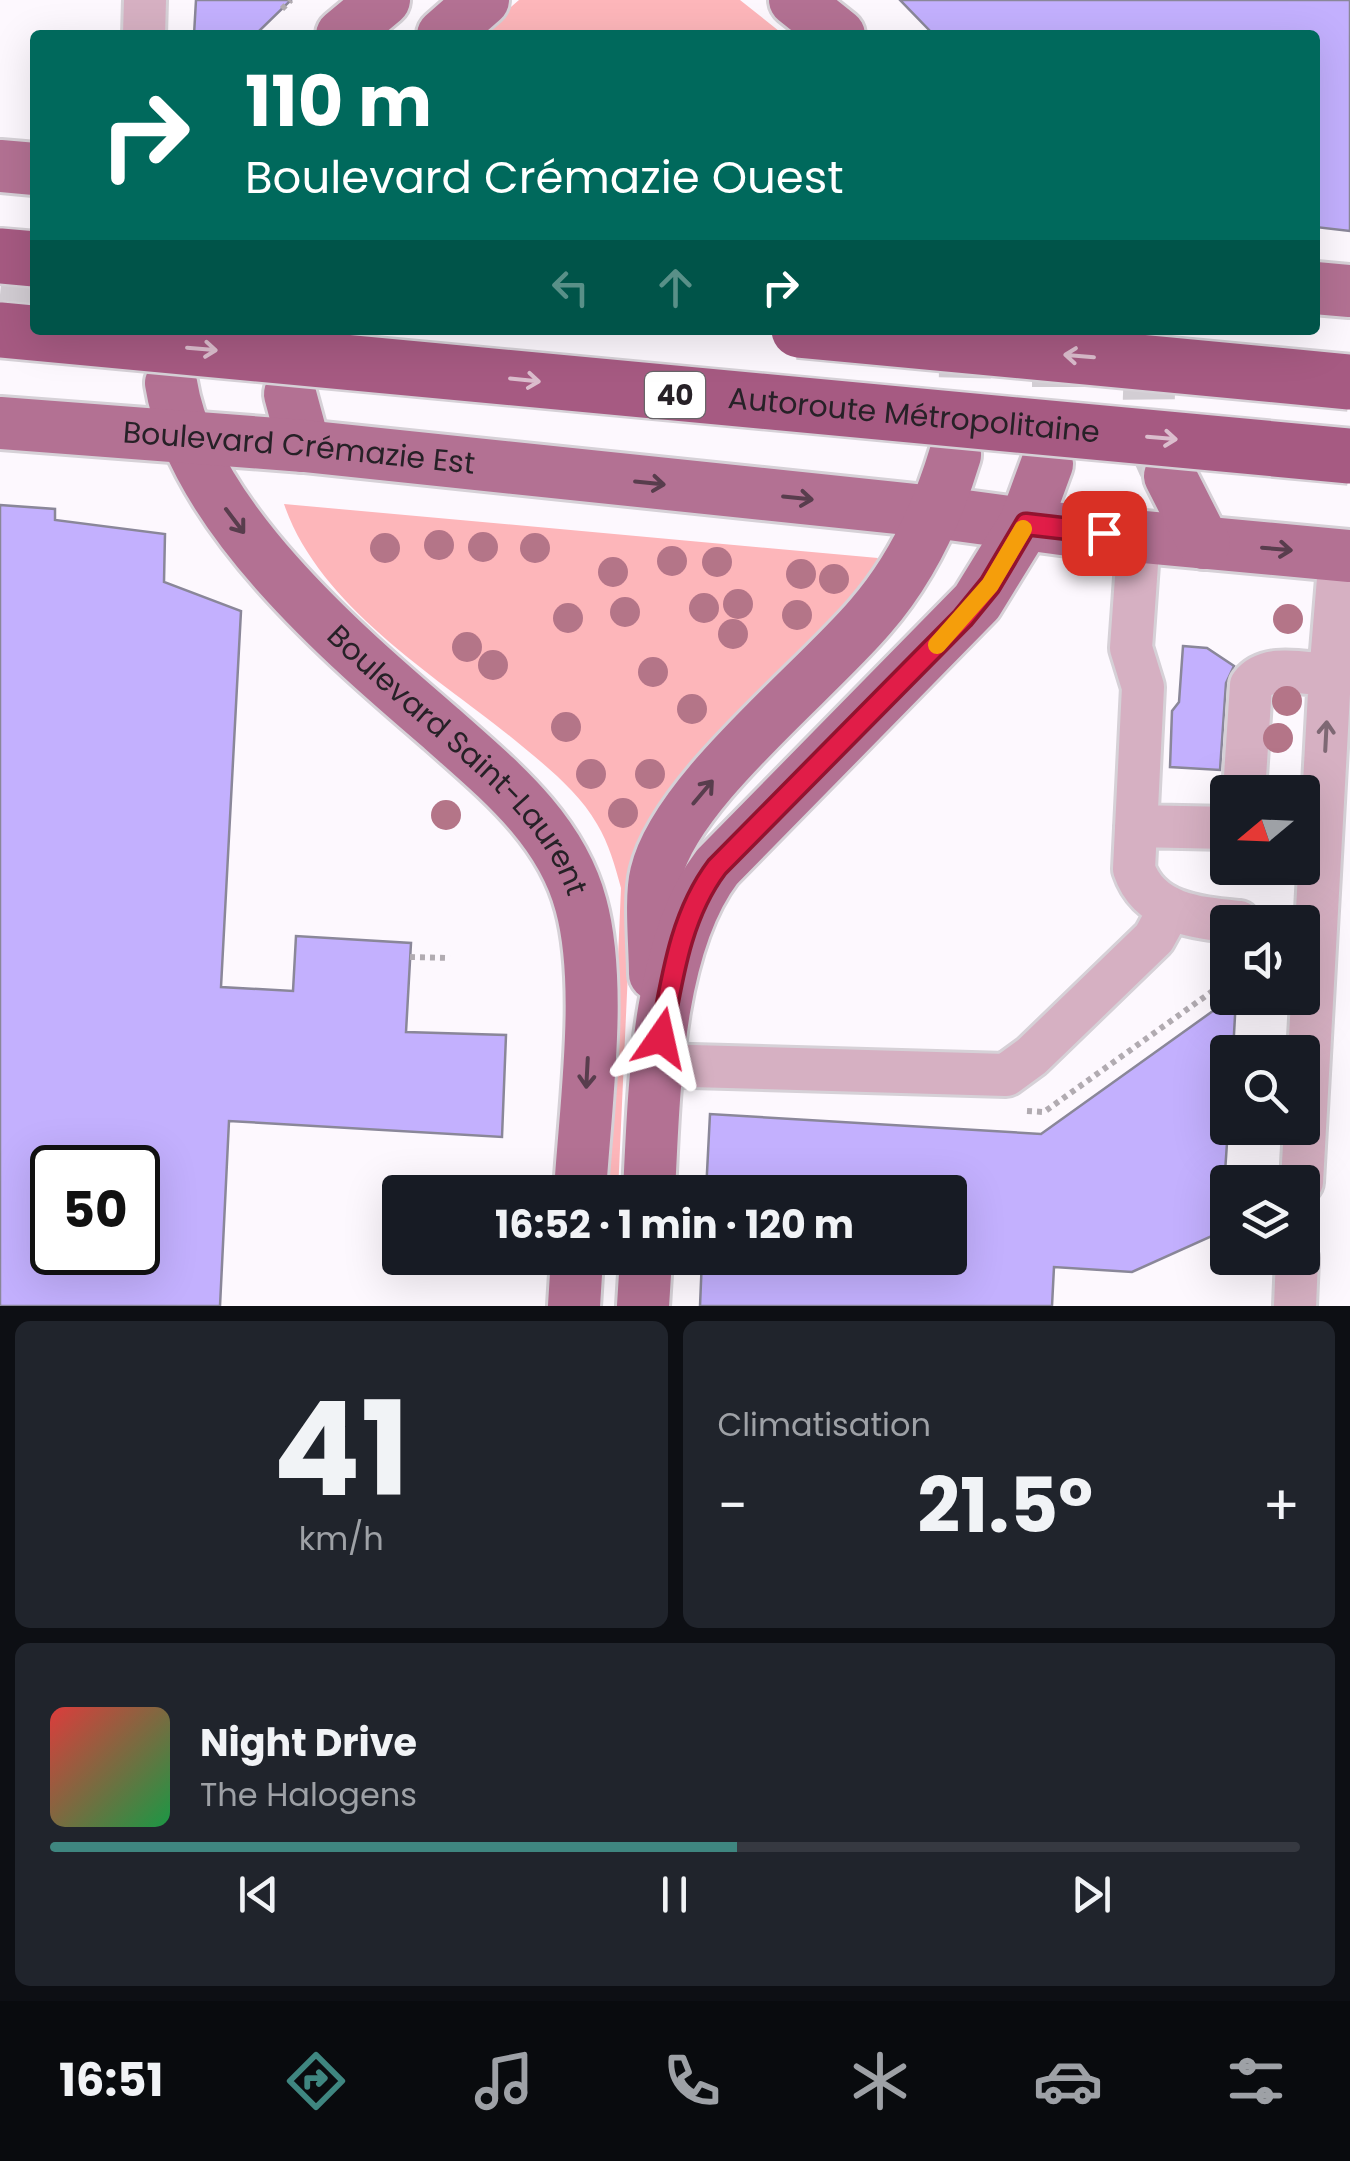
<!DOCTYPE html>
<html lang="fr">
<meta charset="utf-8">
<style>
body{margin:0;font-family:Poppins,sans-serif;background:#20242c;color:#f1f3f6;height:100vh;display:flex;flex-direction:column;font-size:38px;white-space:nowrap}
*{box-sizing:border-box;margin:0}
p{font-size:32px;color:#9ea1a6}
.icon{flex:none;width:55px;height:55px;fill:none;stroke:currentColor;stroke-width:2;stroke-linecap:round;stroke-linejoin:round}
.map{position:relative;height:1306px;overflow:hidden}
.panel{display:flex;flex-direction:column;gap:15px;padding:15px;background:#0d0f14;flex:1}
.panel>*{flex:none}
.guide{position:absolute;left:30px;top:30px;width:1290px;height:305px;border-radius:10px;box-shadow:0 10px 40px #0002;background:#00695c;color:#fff;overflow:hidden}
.needle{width:65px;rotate:251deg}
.buttons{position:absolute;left:1210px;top:775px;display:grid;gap:20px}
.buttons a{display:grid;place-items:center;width:110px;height:110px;border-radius:10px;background:#171b24;box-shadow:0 10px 40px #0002;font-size:50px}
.speed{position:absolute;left:30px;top:1145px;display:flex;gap:20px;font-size:50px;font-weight:700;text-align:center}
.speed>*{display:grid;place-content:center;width:130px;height:130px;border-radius:50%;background:#171b24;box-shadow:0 10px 40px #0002;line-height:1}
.speed .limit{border:5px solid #111;border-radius:15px;background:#fff;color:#111}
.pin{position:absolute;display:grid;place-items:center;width:85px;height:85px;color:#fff;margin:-42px;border-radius:20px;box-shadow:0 5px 15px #0006}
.me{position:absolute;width:110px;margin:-55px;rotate:11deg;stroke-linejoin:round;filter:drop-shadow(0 0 8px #0008)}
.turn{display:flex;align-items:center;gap:35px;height:210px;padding:0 50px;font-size:45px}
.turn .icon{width:130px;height:130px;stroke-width:2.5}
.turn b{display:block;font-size:70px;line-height:85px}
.lanes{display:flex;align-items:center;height:95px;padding:0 50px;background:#0003;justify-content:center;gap:50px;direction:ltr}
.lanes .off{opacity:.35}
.big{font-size:75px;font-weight:700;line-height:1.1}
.panel .tile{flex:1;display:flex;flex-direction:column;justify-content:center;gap:15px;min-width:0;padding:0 35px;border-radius:15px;background:#20242c}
.panel .dial{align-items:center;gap:0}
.dial b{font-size:130px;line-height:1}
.song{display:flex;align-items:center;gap:30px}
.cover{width:120px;height:120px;border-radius:15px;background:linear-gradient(135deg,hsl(0 70% 55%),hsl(140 70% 35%))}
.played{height:10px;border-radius:5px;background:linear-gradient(90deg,#3f8680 55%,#363941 55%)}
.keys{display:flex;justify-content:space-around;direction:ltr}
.heat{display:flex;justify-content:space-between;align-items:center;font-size:55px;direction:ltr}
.panel .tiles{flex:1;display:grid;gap:15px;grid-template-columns:1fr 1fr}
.tile:last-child{grid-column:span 2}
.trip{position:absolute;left:382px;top:1175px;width:585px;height:100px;border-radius:10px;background:#171b24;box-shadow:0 10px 40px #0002;font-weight:700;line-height:100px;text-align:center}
.menu{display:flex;height:160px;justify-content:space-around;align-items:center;background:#090b0e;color:#9ea1a6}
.menu .icon{width:70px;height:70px}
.menu .current{color:#3f8680}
.menu b{font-size:45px;color:#f1f3f6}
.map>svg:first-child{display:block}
.green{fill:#fdb6ba}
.building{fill:#c3b0fe;stroke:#8a8799;stroke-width:2.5;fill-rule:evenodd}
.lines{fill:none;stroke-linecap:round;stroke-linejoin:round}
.minor-tunnel{stroke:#d2cdd3;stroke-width:42;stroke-dasharray:42 21;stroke-linecap:butt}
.major-tunnel{stroke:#d2cdd3;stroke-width:52;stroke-dasharray:52 26;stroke-linecap:butt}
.minor-casing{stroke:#d6d1d7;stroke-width:48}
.major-casing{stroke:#d6d1d7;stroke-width:58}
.highway-casing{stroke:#d6d1d7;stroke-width:60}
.path{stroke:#b1abb1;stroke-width:6;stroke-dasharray:5 5;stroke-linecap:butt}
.minor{stroke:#d6b0c2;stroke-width:42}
.major{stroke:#b37193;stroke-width:52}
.highway{stroke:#a65a82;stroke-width:55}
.highway-bridge-casing{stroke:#d6d1d7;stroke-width:60;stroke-linecap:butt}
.highway-bridge{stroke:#a65a82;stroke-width:55}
.tree{fill:#b47588}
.oneway{stroke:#dbbdcd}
.oneway2{stroke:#583d4d}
.oneway3{stroke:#7e6874}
.route-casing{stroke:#92132f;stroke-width:25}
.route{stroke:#e11d48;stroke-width:18}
.slow{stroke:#f59e0b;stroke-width:18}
.labels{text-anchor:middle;stroke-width:8;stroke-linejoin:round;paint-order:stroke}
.shield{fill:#fff;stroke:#686468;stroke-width:2.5}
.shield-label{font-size:28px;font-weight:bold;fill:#272127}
.street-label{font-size:30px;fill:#272127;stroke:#fff}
</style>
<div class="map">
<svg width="1350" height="1306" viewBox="0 0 1350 1306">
<rect width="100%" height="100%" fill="#fdf8fe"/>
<!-- green -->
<path class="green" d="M519,0H740L784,35H478Z
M284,504L878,558L865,584L631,905L618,1192H608L621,888C615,866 609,844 597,824C577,789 541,762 511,737C431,673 318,604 284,504Z"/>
<!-- building -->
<path class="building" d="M196,0H291L255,35H194Z
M900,0H1350V231L1315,227V35H934Z
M0,505L55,509V520L165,534L164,582L241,611L221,987L293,991L296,936L411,943L406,1032L506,1035L502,1137L229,1121L220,1306H0ZM52,1168H138V1252H52Z
M1183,646L1207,648L1234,666L1226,683L1220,770L1170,767L1172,711L1179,702Z
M1231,998H1236L1233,1052H1228V1128L1221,1232L1132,1272L1054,1267L1052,1306H700L702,1258H950V1192H706L710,1114L1041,1134Z"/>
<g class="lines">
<!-- minor-tunnel -->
<path class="minor-tunnel" d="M0,295L35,298"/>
<!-- major-tunnel -->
<path class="major-tunnel" d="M955,455L964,410L966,330
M1047,464L1058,408V330
M1169,474C1145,437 1139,366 1170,330"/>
<!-- minor casing -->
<g class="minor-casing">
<path id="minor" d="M144,35L145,0
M1139,536L1131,648L1143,687L1134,869C1149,914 1198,918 1239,922
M1244,792L1251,685C1268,663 1305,674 1330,675
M1136,826L1228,828
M656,1065L1006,1075L1032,1056L1154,938L1170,909
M1302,1182L1330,675L1340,555
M1295,1306L1297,1258"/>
</g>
<!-- major casing -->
<g class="major-casing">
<g id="major">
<path d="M795,0L839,35"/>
<path d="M342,35L384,0"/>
<path d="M443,35L483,0"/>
<path d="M0,166L35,169"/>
<path d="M1315,288L1350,291"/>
<path id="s1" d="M171,383C192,515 344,645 442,729C498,779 561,829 581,905C603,986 585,1108 580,1192"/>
<path d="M290,394L304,446"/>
<path id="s2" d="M0,423L304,446L935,512L1069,530L1350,556"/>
<path d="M1170,476L1204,543"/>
<path d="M655,974C655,947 650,898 656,874C675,792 813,684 870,617C911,570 937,515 955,455"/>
<path d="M649,1192C654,1095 656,947 717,867L977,602L1025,524L1047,464"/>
<path d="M574,1306L577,1258"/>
<path d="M643,1306L646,1258"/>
</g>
</g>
<!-- highway casing -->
<g class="highway-casing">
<path id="highway" d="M0,256L35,259"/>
</g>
<!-- path -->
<path class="path" d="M282,9L291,0
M410,957L450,958
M1027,1111L1044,1112L1228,980"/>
<!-- minor -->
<use href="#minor" class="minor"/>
<!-- major -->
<use href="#major" class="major"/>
<!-- highway -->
<use href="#highway" class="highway"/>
<!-- highway-bridge casing -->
<g class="highway-bridge-casing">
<g id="highway-bridge">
<path id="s3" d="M0,330L1350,456"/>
<path d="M799,330L1350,382"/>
</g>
</g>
<!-- highway-bridge -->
<use href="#highway-bridge" class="highway-bridge"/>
</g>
<!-- trees -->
<g class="tree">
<circle cx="439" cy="545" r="15"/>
<circle cx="483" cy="547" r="15"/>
<circle cx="385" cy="548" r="15"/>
<circle cx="535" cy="548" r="15"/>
<circle cx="672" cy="561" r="15"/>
<circle cx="717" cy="562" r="15"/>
<circle cx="613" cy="572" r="15"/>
<circle cx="801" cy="574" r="15"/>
<circle cx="834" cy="579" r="15"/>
<circle cx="738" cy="604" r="15"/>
<circle cx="704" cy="608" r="15"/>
<circle cx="625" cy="612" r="15"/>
<circle cx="797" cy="615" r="15"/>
<circle cx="568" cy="618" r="15"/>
<circle cx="1288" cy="619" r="15"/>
<circle cx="733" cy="634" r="15"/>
<circle cx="467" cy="647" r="15"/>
<circle cx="493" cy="665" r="15"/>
<circle cx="653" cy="672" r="15"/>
<circle cx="1287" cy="701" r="15"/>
<circle cx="692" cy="709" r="15"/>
<circle cx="566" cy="727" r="15"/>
<circle cx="1278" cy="738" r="15"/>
<circle cx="591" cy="774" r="15"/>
<circle cx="650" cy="774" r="15"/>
<circle cx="623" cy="813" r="15"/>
<circle cx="446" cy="815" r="15"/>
</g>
<!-- one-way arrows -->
<defs><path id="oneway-shaft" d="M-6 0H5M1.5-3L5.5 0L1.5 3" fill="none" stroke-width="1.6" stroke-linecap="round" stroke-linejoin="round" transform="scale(2.5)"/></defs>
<g class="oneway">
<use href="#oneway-shaft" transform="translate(202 349) rotate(5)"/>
<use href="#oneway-shaft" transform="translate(1079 356) rotate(-175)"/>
<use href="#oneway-shaft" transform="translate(525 380) rotate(6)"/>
<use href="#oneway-shaft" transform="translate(1162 438) rotate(5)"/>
</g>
<g class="oneway2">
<use href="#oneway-shaft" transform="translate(650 483) rotate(6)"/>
<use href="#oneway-shaft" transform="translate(798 498) rotate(6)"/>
<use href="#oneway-shaft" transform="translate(235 521) rotate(53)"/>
<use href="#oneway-shaft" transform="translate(1277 549) rotate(5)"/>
<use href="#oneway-shaft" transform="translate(703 792) rotate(-50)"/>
<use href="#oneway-shaft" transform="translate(587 1073) rotate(93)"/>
</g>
<use class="oneway3" href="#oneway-shaft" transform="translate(1326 736) rotate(-87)"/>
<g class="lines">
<!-- route casing -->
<g class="route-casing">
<path id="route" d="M661,1038C672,979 680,916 717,867L963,618L990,585L1026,524L1104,533"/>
</g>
<!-- route -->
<use href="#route" class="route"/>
<!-- slow -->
<path class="slow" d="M937,645L990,585L1023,529"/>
</g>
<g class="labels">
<!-- shield labels -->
<rect class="shield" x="645" y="372" width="60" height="46" rx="8"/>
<g class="shield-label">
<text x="675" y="405">40</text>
</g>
<!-- street labels -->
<g class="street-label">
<text dy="10" stroke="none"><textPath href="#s3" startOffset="918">Autoroute Métropolitaine</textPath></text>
<text dy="10" stroke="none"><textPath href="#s2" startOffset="300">Boulevard Crémazie Est</textPath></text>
<text dy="10" stroke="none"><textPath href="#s1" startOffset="482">Boulevard Saint-Laurent</textPath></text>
</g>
</g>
</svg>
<div class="buttons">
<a><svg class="needle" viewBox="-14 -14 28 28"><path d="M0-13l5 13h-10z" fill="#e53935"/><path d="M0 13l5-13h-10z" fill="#9ea1a6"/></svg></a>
<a><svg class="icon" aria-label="sound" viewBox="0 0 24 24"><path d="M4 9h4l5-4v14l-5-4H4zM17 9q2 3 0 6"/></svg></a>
<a><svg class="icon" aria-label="search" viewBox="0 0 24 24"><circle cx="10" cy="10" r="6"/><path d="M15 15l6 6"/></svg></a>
<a><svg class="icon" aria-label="layers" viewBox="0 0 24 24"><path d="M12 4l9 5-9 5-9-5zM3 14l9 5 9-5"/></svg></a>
</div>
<div class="speed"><div class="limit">50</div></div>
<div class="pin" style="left:1104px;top:533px;background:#d93025"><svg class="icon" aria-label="arrive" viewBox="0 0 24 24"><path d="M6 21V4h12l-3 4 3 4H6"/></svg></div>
<svg class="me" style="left:661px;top:1038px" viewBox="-20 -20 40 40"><path d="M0-17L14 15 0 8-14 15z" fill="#e11d48" stroke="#fff" stroke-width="4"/></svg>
<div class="trip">16:52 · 1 min · 120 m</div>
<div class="guide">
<div class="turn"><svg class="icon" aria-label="right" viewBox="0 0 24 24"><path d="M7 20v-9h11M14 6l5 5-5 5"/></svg><div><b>110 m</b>Boulevard Crémazie Ouest</div></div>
<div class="lanes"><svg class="icon off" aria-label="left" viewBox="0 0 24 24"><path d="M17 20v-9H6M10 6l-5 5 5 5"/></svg><svg class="icon off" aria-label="ahead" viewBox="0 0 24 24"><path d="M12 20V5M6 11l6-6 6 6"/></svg><svg class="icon" aria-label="right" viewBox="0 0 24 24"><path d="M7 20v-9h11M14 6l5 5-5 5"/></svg></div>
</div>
</div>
<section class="panel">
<div class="tiles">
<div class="tile dial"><b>41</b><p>km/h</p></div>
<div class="tile"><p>Climatisation</p>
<div class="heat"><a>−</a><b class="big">21.5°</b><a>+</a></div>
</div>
<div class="tile">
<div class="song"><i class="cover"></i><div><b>Night Drive</b><p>The Halogens</p></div></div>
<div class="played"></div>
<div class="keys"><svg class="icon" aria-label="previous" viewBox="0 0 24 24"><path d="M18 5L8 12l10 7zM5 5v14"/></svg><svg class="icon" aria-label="pause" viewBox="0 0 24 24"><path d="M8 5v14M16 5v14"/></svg><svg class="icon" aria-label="next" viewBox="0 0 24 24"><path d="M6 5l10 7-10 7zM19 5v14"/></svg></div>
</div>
</div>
</section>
<nav class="menu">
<b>16:51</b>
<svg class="icon current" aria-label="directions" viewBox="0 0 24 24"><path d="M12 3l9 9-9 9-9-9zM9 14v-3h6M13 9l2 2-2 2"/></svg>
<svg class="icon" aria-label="music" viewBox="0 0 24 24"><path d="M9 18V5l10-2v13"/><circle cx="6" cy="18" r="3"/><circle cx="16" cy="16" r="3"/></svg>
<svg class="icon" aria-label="phone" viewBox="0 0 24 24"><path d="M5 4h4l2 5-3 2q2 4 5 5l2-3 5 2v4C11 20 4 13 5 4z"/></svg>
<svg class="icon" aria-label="climate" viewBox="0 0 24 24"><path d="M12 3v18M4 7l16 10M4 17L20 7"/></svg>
<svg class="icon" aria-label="car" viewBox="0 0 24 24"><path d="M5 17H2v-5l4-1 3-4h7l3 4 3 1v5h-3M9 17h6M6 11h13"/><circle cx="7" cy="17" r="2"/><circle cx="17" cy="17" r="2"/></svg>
<svg class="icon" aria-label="filters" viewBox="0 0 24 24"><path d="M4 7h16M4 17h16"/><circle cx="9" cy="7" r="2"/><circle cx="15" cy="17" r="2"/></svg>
</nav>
